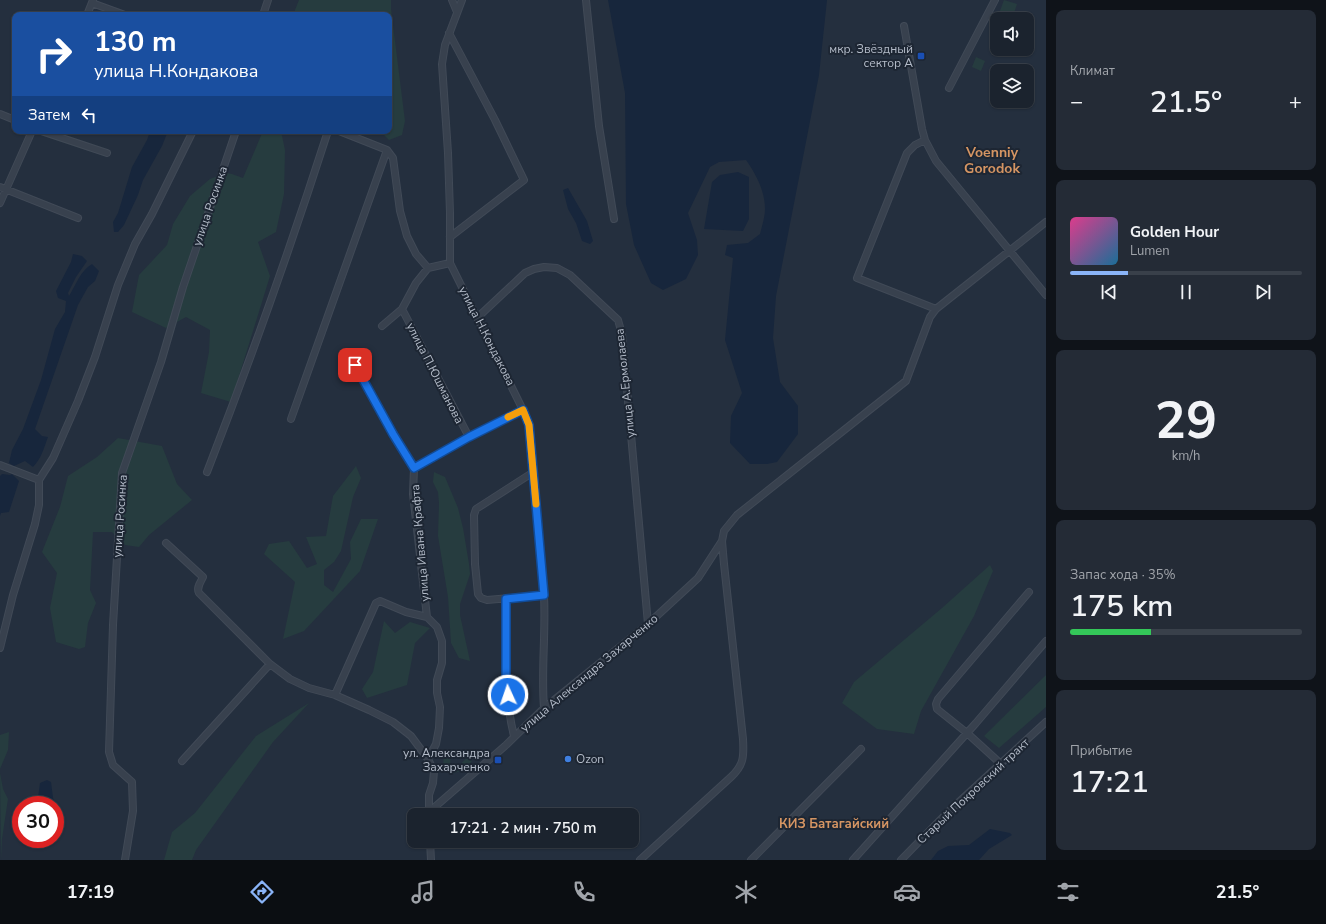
<!DOCTYPE html>
<html lang="ru">
<meta charset="utf-8">
<style>
body{margin:0;font-family:"Nunito Sans",sans-serif;background:#242b36;color:#f1f3f6;height:100vh;display:flex;flex-direction:column;font-size:15px;white-space:nowrap}
*{box-sizing:border-box;margin:0}
p{font-size:13px;color:#a0a4aa}
.icon{flex:none;width:22px;height:22px;fill:none;stroke:currentColor;stroke-width:2;stroke-linecap:round;stroke-linejoin:round}
.map{position:relative;flex:1;overflow:hidden}
.side{display:flex;flex-direction:column;gap:10px;padding:10px;background:#0f1319;width:280px}
.side>*{flex:none}
.top-card{position:absolute;left:12px;top:12px;width:380px;height:122px;border-radius:8px;box-shadow:0 1px 3px #0004,0 0 0 1px #39404a;background:#1a4fa0;color:#fff;overflow:hidden}
.controls{position:absolute;left:990px;top:12px;display:grid;gap:8px}
.controls a{display:grid;place-items:center;width:44px;height:44px;border-radius:8px;background:#1b232e;box-shadow:0 1px 3px #0004,0 0 0 1px #39404a;font-size:20px}
.speed{position:absolute;left:12px;top:796px;display:flex;gap:8px;font-size:20px;font-weight:700;text-align:center}
.speed>*{display:grid;place-content:center;width:52px;height:52px;border-radius:50%;background:#1b232e;box-shadow:0 1px 3px #0004,0 0 0 1px #39404a;line-height:1}
.speed .limit{border:6px solid #d22;background:#fff;color:#111}
.pin{position:absolute;display:grid;place-items:center;width:34px;height:34px;color:#fff;margin:-17px;border-radius:8px;box-shadow:0 2px 6px #0006}
.me{position:absolute;width:44px;margin:-22px;rotate:357deg;stroke-linejoin:round;filter:drop-shadow(0 0 3px #0008)}
.turn{display:flex;align-items:center;gap:14px;height:84px;padding:0 16px;font-size:18px}
.turn .icon{width:52px;height:52px;stroke-width:2.5}
.turn b{display:block;font-size:28px;line-height:34px}
.then{display:flex;align-items:center;height:38px;padding:0 16px;background:#0003;gap:8px;font-size:15px}
.big{font-size:30px;font-weight:600;line-height:1.1}
.side .tile{flex:1;display:flex;flex-direction:column;justify-content:center;gap:6px;min-width:0;padding:0 14px;border-radius:8px;background:#242b36}
.side .dial{align-items:center;gap:0}
.dial b{font-size:52px;line-height:1}
.song{display:flex;align-items:center;gap:12px}
.cover{width:48px;height:48px;border-radius:6px;background:linear-gradient(135deg,hsl(330 70% 55%),hsl(200 70% 35%))}
.played{height:4px;border-radius:2px;background:linear-gradient(90deg,#8ab4f8 25%,#39404a 25%)}
.keys{display:flex;justify-content:space-around;direction:ltr}
.heat{display:flex;justify-content:space-between;align-items:center;font-size:22px;direction:ltr}
.charge{height:6px;border-radius:3px;background:linear-gradient(90deg,#34c759 35%,#39404a 0)}
.trip{position:absolute;left:407px;top:808px;width:232px;height:40px;border-radius:8px;background:#1b232e;box-shadow:0 1px 3px #0004,0 0 0 1px #39404a;font-weight:600;line-height:40px;text-align:center}
.menu{display:flex;height:64px;justify-content:space-around;align-items:center;background:#0b0e12;color:#a0a4aa}
.menu .icon{width:28px;height:28px}
.menu .active{color:#8ab4f8}
.menu b{font-size:18px;color:#f1f3f6}
main{display:flex;flex:1;min-height:0}
.map>svg:first-child{display:block}
.green{fill:#263c3f}
.water{fill:#17263c}
.lines{fill:none;stroke-linecap:round;stroke-linejoin:round}
.street-casing{stroke:#414a57;stroke-width:8}
.street{stroke:#38414e;stroke-width:6}
.route-casing{stroke:#114b97;stroke-width:10}
.route{stroke:#1a73e8;stroke-width:7}
.slow{stroke:#f59e0b;stroke-width:7}
.transit-dot{fill:#1a4fb4;stroke:#1d2633;stroke-width:1.5}
.shop-dot{fill:#3f7fe0;stroke:#1d2633;stroke-width:1.5}
.labels{text-anchor:middle;stroke-width:4;stroke-linejoin:round;paint-order:stroke}
.poi-label{font-size:12px;fill:#b4bcc9;stroke:#1d2633;text-anchor:end}
.street-label{font-size:12px;fill:#b4bcc9;stroke:#1d2633}
.neighbourhood-label{font-size:13px;font-weight:bold;fill:#d59563;stroke:#1d2633}
.quarter-label{font-size:14px;font-weight:bold;fill:#d59563;stroke:#1d2633}
</style>
<main>
<div class="map">
<svg width="1046" height="860" viewBox="0 0 1046 860">
<rect width="100%" height="100%" fill="#242f3e"/>
<!-- green -->
<path class="green" d="M299,0H391V9L405,121L402,135L389,140L380,131H389V15H293Z
M1004,0L1017,4L1012,19H997Z
M976,57L985,61L981,71L972,67Z
M263,131H281L285,150L284,194L276,232L258,242L270,276L231,402L201,393L209,352L210,330L186,317L166,328L132,312L139,275L167,245L173,224L190,196L210,179L226,173L232,174L243,178Z
M118,438L162,446L177,484L192,500L149,535L139,547L125,545L112,532H93L90,590L96,603L88,623L85,647L79,649L56,642L50,608L57,573L42,552L60,507L68,476L97,457Z
M356,466L361,478L353,497L341,551L334,562L324,570V585L333,592L351,559L350,542L361,519H378L360,571L304,631L283,639L295,582L264,554L269,544L289,541L307,568L317,564L306,537L326,536L333,496Z
M434,472L445,477L458,508L463,528L469,564L470,574L460,604V615L470,661L459,658L451,643L448,597L438,536L439,503L438,492L433,482Z
M990,565L993,571L974,616L921,711L914,734L877,729L842,703L854,682L942,608Z
M384,621L395,633L410,622L430,628L415,643L407,685L367,698L362,689L373,672Z
M1046,675V707L999,748L984,736Z
M309,703L273,742L196,850L192,860H164L172,832L195,813L256,736Z
M9,732L8,750L0,769V735Z
M444,751L451,752L450,766H458L467,758L472,761L465,769L452,774L443,768Z
M0,773L3,789L8,799L2,839L1,860Z"/>
<!-- water -->
<path class="water" d="M608,0H827L819,75L776,296L773,338L780,382L798,406V434L777,462L767,464H750L730,443L731,416L742,393L725,340L733,258L725,255L727,245L748,243L760,234C762,226 765,217 765,209C765,191 756,174 746,160L719,162L710,167L688,213L697,240L698,255L686,279L663,290L651,283L634,245L626,204L625,93Z
M150,131H168L162,146L143,180L138,195L124,225L118,232H114L113,222L118,213L132,167L147,140Z
M738,172L749,177V219L743,231L704,229L712,182L720,175Z
M568,188L587,221L593,241L590,244L582,241L576,223L568,209L563,190Z
M73,254L82,256L87,261L76,277L68,293L69,296C76,285 80,271 92,264L99,271L95,281L88,287L78,305L35,429L42,436L48,437C44,448 41,459 33,467L25,461L14,466L9,463L12,450L23,429L41,380L55,329L65,312L66,301L58,298L56,291L71,262Z
M2,474L10,475L12,474L19,481L9,512L1,513L0,516V476Z
M47,780L51,782L54,805H37L40,783Z
M990,829L1010,833L1012,835L989,849L979,860H931L938,851L948,846L969,845Z"/>
<g class="lines">
<!-- street casing -->
<g class="street-casing">
<path id="street" d="M452,0L457,12
M462,0L445,45L442,64L448,153L450,213V263L523,410L529,425L544,595C546,633 541,670 544,708
M586,0L599,126L614,219
M92,3L125,15
M87,15L93,0
M263,15L268,0
M904,26L922,129L925,140L936,161L1046,295
M449,33L495,120L524,180L450,237
M949,88L995,0
M0,114L15,120
M41,131L107,153
M339,131L387,150L393,158L400,211L407,236L416,254L428,268L450,263
M925,140L915,145L907,153L857,278L936,309
M0,187L78,218
M0,203L32,131
M402,309L469,437
M478,317L525,273L534,269L544,267L557,268L570,275L618,320L622,334L648,624
M382,326L402,309L416,283L428,268
M355,365L393,434L414,468L413,494L427,617L437,627L442,641V663L437,680V693L440,707L439,728L436,744L428,759
M291,419L387,150
M0,465L39,480
M414,468L469,437L523,410
M207,472C251,359 291,246 328,131
M532,473L476,509L474,515L475,564L478,594L481,598L487,600L544,595
M166,543L203,577C201,582 196,587 199,593L270,664L290,679L309,688L335,695L369,710L393,722L411,736L428,759L434,771L433,783L429,795V815
M506,599C506,645 503,692 514,736
M0,648L13,595L35,524L39,505V480L53,458L78,401L95,357L118,285L135,244L152,214L193,131
M335,695L376,603L380,601L406,612L427,617
M182,761L270,664
M1001,764L967,733L937,709L936,704L938,699L1029,592
M429,812L505,746L544,708L648,624L698,578L722,541
M430,841L431,860
M125,860L133,811L132,782L113,765L109,752L113,625L122,473L161,362L183,287L236,131
M640,860L731,777C744,765 744,756 743,739L724,564L722,541L724,531L737,515L906,381L930,317L936,309L1046,222
M751,860L861,749
M853,860L976,723L1046,641
M901,860L948,812L1046,722"/>
</g>
<!-- street -->
<use href="#street" class="street"/>
</g>
<g class="lines">
<!-- route casing -->
<g class="route-casing">
<path id="route" d="M355,365L393,434L414,468L469,437L523,410L529,425L544,595L506,599V683L508,695"/>
</g>
<!-- route -->
<use href="#route" class="route"/>
<!-- slow -->
<path class="slow" d="M508,417L523,410L529,425L536,504"/>
</g>
<!-- markers -->
<g class="transit-dot">
<rect x="917" y="52" width="8" height="8" rx="2"/>
<rect x="494" y="756" width="8" height="8" rx="2"/>
</g>
<circle class="shop-dot" cx="568" cy="759" r="4"/>
<g class="labels">
<!-- poi labels -->
<g class="poi-label">
<text x="913" y="53">мкр. Звёздный<tspan x="913" dy="14">сектор А</tspan></text>
<text x="490" y="757">ул. Александра<tspan x="490" dy="14">Захарченко</tspan></text>
<text x="576" y="763" text-anchor="start">Ozon</text>
</g>
<!-- street labels -->
<g class="street-label">
<text transform="translate(210 206) rotate(-71)" y="4">улица Росинка</text>
<text transform="translate(487 336) rotate(63)" y="4">улица Н.Кондакова</text>
<text transform="translate(435 373) rotate(63)" y="4">улица П.Юшманова</text>
<text transform="translate(625 383) rotate(-96)" y="4">улица А.Ермолаева</text>
<text transform="translate(120 516) rotate(-86)" y="4">улица Росинка</text>
<text transform="translate(420 543) rotate(-95)" y="4">улица Ивана Крафта</text>
<text transform="translate(589 673) rotate(-40)" y="4">улица Александра Захарченко</text>
<text transform="translate(973 791) rotate(-43)" y="4">Старый Покровский тракт</text>
</g>
<!-- neighbourhood labels -->
<g class="neighbourhood-label">
<text x="834" y="828">КИЗ Батагайский</text>
</g>
<!-- quarter labels -->
<g class="quarter-label">
<text x="992" y="157">Voenniy<tspan x="992" dy="16">Gorodok</tspan></text>
</g>
</g>
</svg>
<div class="controls">
<a><svg class="icon" aria-label="sound" viewBox="0 0 24 24"><path d="M4 9h4l5-4v14l-5-4H4zM17 9q2 3 0 6"/></svg></a>
<a><svg class="icon" aria-label="layers" viewBox="0 0 24 24"><path d="M12 4l9 5-9 5-9-5zM3 14l9 5 9-5"/></svg></a>
</div>
<div class="speed"><div class="limit">30</div></div>
<div class="pin" style="left:355px;top:365px;background:#d93025"><svg class="icon" aria-label="arrive" viewBox="0 0 24 24"><path d="M6 21V4h12l-3 4 3 4H6"/></svg></div>
<svg class="me" style="left:508px;top:695px" viewBox="-20 -20 40 40"><circle r="17" fill="#1a73e8" stroke="#fff" stroke-width="3"/><path d="M0-11L8 9 0 5-8 9z" fill="#fff"/></svg>
<div class="trip">17:21 · 2 мин · 750 m</div>
<div class="top-card">
<div class="turn"><svg class="icon" aria-label="right" viewBox="0 0 24 24"><path d="M7 20v-9h11M14 6l5 5-5 5"/></svg><div><b>130 m</b>улица Н.Кондакова</div></div>
<div class="then">Затем<svg class="icon" aria-label="left" viewBox="0 0 24 24"><path d="M17 20v-9H6M10 6l-5 5 5 5"/></svg></div>
</div>
</div>
<section class="side">
<div class="tile"><p>Климат</p>
<div class="heat"><a>−</a><b class="big">21.5°</b><a>+</a></div>
</div>
<div class="tile">
<div class="song"><i class="cover"></i><div><b>Golden Hour</b><p>Lumen</p></div></div>
<div class="played"></div>
<div class="keys"><svg class="icon" aria-label="previous" viewBox="0 0 24 24"><path d="M18 5L8 12l10 7zM5 5v14"/></svg><svg class="icon" aria-label="pause" viewBox="0 0 24 24"><path d="M8 5v14M16 5v14"/></svg><svg class="icon" aria-label="next" viewBox="0 0 24 24"><path d="M6 5l10 7-10 7zM19 5v14"/></svg></div>
</div>
<div class="tile dial"><b>29</b><p>km/h</p></div>
<div class="tile"><p>Запас хода · 35%</p><b class="big">175 km</b><div class="charge"></div></div>
<div class="tile"><p>Прибытие</p><b class="big">17:21</b></div>
</section>
</main>
<nav class="menu">
<b>17:19</b>
<svg class="icon active" aria-label="directions" viewBox="0 0 24 24"><path d="M12 3l9 9-9 9-9-9zM9 14v-3h6M13 9l2 2-2 2"/></svg>
<svg class="icon" aria-label="music" viewBox="0 0 24 24"><path d="M9 18V5l10-2v13"/><circle cx="6" cy="18" r="3"/><circle cx="16" cy="16" r="3"/></svg>
<svg class="icon" aria-label="phone" viewBox="0 0 24 24"><path d="M5 4h4l2 5-3 2q2 4 5 5l2-3 5 2v4C11 20 4 13 5 4z"/></svg>
<svg class="icon" aria-label="climate" viewBox="0 0 24 24"><path d="M12 3v18M4 7l16 10M4 17L20 7"/></svg>
<svg class="icon" aria-label="car" viewBox="0 0 24 24"><path d="M5 17H2v-5l4-1 3-4h7l3 4 3 1v5h-3M9 17h6M6 11h13"/><circle cx="7" cy="17" r="2"/><circle cx="17" cy="17" r="2"/></svg>
<svg class="icon" aria-label="filters" viewBox="0 0 24 24"><path d="M4 7h16M4 17h16"/><circle cx="9" cy="7" r="2"/><circle cx="15" cy="17" r="2"/></svg>
<b>21.5°</b>
</nav>
